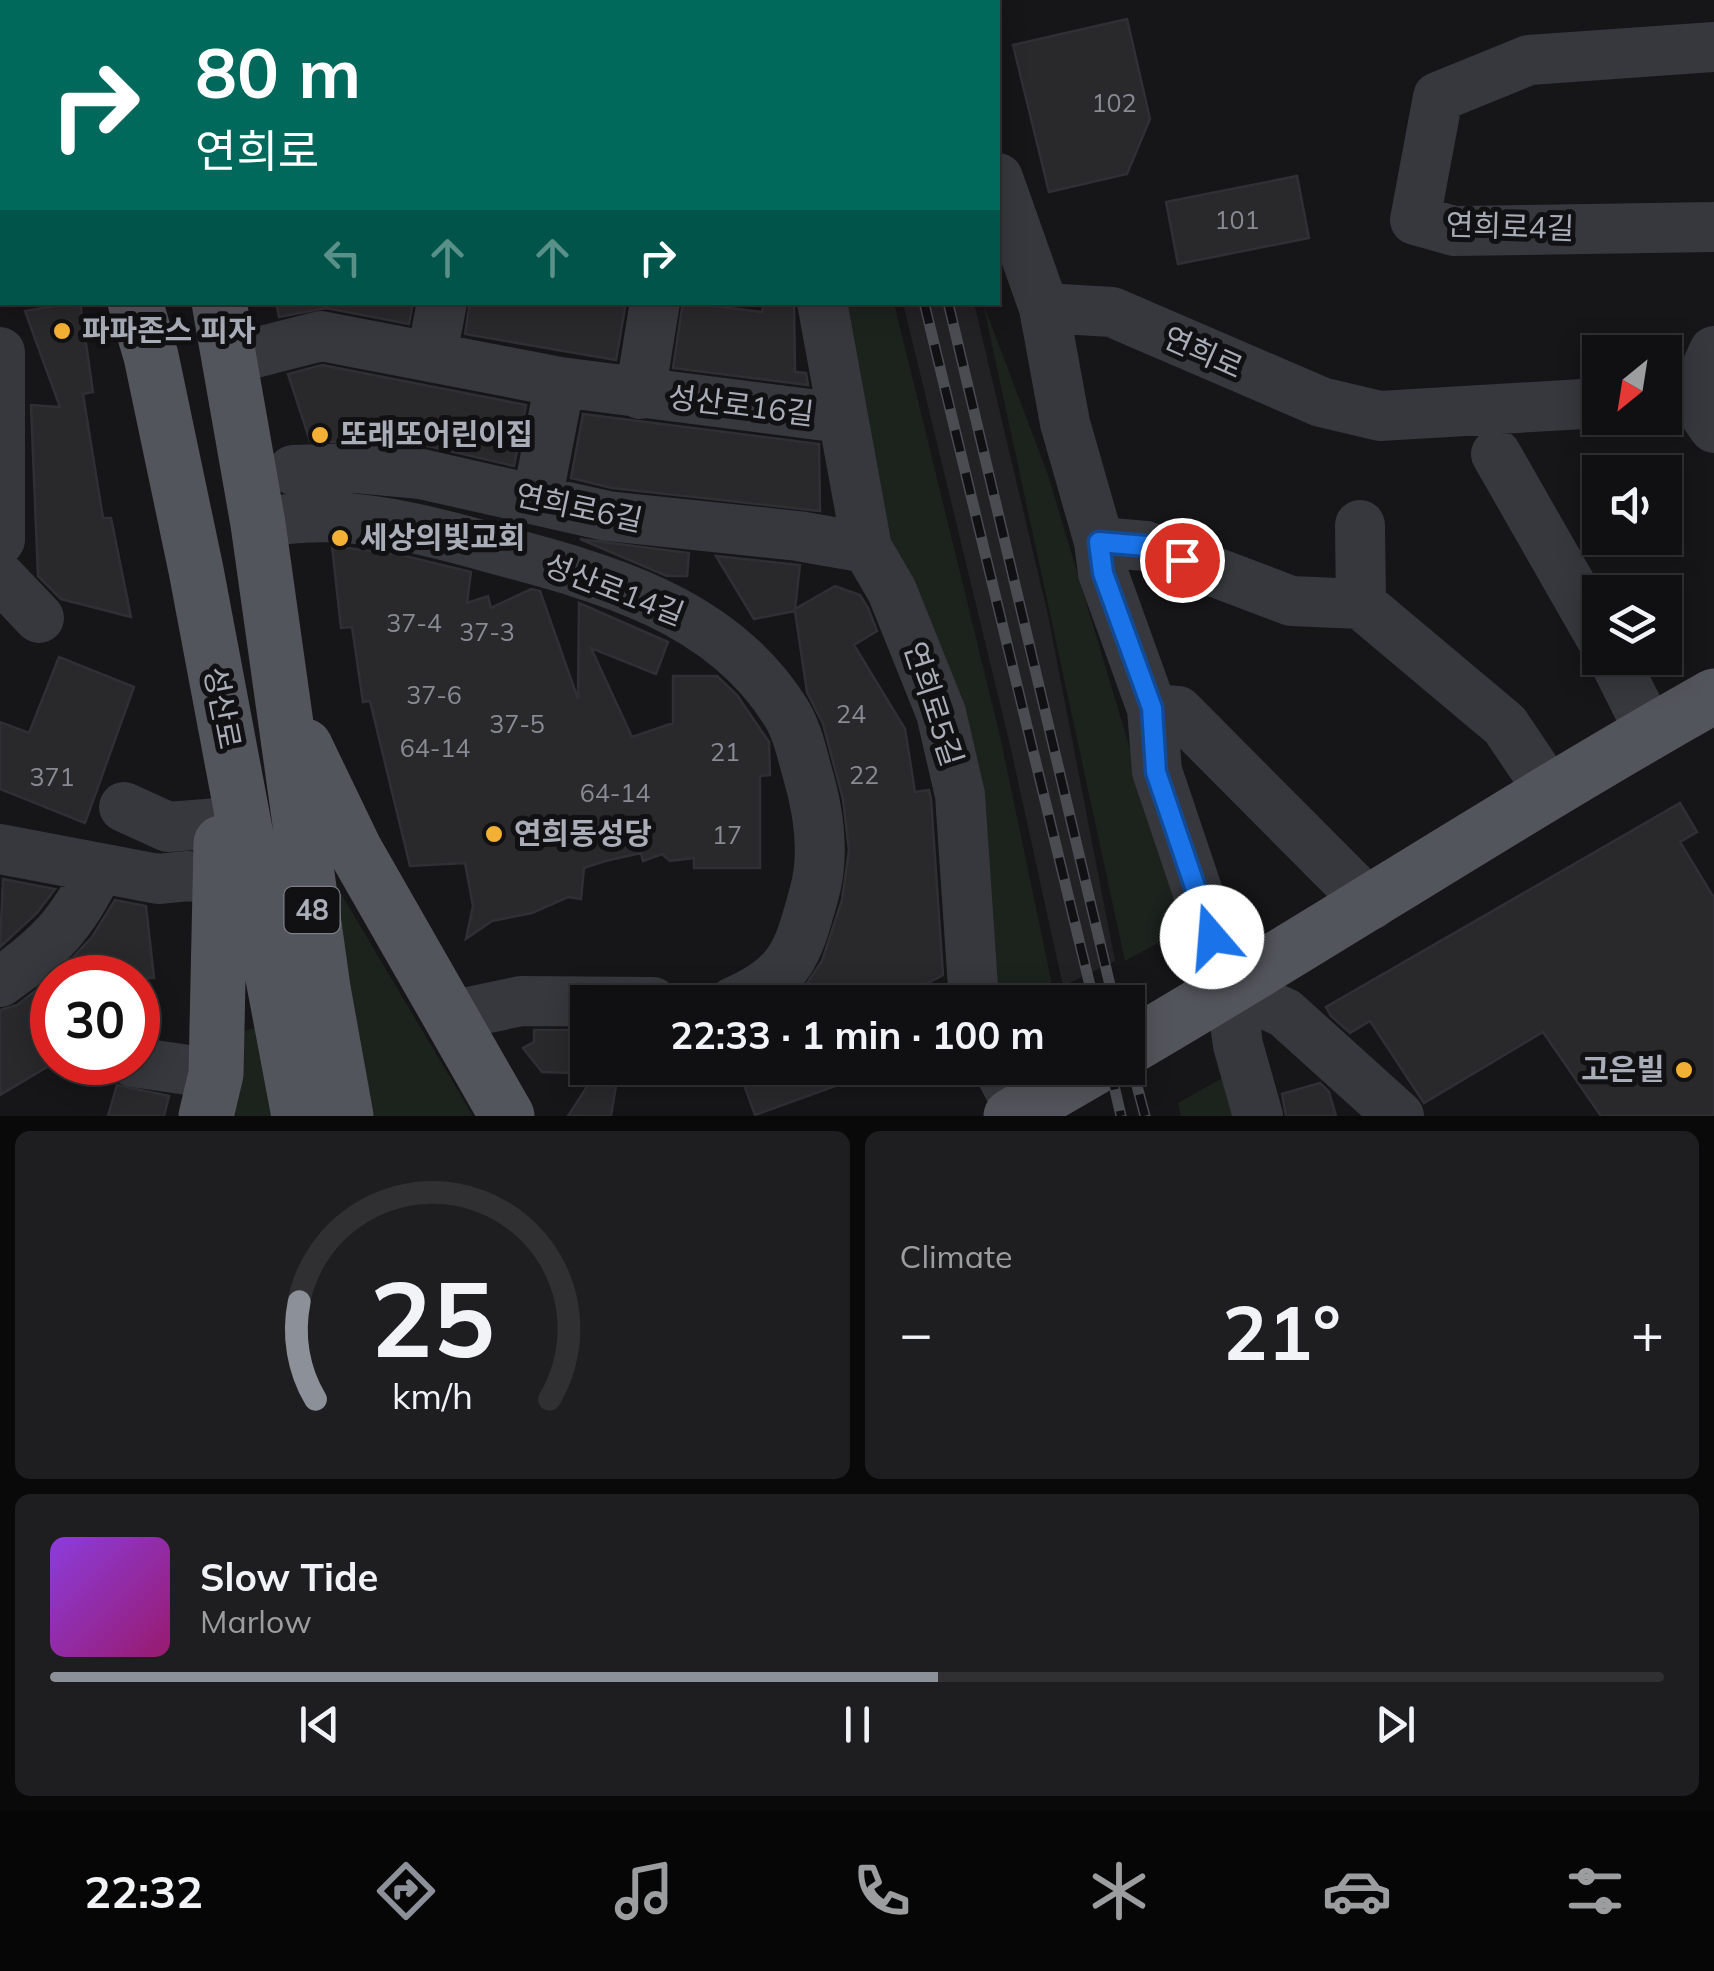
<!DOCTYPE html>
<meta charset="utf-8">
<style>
body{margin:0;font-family:Mulish,"Noto Sans KR",sans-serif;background:#1e1e20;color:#f1f3f6;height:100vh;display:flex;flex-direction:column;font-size:38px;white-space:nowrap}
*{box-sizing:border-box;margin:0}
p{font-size:32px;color:#9c9d9f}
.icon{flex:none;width:55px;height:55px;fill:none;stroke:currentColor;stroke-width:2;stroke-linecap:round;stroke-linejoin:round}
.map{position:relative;height:1116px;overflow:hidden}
.details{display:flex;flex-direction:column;gap:15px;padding:15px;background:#09090a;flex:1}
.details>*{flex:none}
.guide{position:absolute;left:0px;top:0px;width:1000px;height:305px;box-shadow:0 5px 25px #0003,0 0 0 2px #303032;background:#00695c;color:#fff;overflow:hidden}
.needle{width:65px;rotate:210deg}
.buttons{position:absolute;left:1582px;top:335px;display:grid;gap:20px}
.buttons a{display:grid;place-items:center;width:100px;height:100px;border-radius:0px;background:#101012;box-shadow:0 5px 25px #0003,0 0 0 2px #303032;font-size:50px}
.speed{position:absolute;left:30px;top:955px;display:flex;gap:20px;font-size:50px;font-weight:700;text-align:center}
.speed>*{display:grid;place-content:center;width:130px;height:130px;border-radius:50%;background:#101012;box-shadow:0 5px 25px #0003,0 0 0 2px #303032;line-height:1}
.speed .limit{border:15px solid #d22;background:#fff;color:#111}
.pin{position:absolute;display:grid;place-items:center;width:85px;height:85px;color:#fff;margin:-42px;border:5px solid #fff;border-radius:50%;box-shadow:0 2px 10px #0007}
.me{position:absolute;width:110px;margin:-55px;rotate:342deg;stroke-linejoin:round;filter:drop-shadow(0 0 8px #0008)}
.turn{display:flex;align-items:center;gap:35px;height:210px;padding:0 30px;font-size:45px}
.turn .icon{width:130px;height:130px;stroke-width:2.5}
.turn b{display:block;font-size:70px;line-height:85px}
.lanes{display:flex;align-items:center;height:95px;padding:0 30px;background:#0003;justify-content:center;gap:50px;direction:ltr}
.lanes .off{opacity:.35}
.big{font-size:75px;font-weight:700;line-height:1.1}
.details .card{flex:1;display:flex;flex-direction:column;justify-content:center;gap:15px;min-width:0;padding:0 35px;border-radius:15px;background:#1e1e20}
.details .dial{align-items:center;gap:0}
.dial svg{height:260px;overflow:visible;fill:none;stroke:#303032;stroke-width:7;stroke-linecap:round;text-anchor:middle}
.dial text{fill:#f1f3f6;stroke:none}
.song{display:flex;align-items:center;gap:30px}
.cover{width:120px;height:120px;border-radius:15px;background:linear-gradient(135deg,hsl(270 70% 55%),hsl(320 70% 35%))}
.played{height:10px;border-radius:5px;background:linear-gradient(90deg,#8c9099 55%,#303032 55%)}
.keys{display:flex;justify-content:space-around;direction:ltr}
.heat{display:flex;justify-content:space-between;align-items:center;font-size:55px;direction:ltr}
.details .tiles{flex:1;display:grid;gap:15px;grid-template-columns:1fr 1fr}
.card:last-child{grid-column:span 2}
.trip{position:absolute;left:570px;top:985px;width:575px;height:100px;border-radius:0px;background:#101012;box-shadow:0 5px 25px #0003,0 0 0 2px #303032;font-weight:700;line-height:100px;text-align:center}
.dock{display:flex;height:160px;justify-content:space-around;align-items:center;background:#060607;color:#9c9d9f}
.dock .icon{width:70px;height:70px}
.dock .active{color:#8c9099}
.dock b{font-size:45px;color:#f1f3f6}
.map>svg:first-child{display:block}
.built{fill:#222225}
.green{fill:#1c231d}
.building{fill:#29292c;stroke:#303034;stroke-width:2.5}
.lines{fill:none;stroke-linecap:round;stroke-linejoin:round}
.minor{stroke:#37383d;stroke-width:50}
.major{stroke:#53555c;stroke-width:55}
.rail-casing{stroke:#4a4c52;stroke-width:11}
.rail{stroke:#111113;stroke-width:8;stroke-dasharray:22;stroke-linecap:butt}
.route-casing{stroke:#114b97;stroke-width:25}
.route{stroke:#1a73e8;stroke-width:18}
.poi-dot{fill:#f2b134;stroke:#111113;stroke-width:4}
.labels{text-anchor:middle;stroke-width:10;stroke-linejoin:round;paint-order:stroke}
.number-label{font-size:25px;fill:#888b94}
.shield{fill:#111113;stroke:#7b7e86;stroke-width:2.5}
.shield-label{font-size:28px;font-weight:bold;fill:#a8adb8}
.street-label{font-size:30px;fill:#a8adb8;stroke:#111113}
.poi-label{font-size:30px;font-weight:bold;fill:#a8adb8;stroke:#111113;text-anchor:start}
</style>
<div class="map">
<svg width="1714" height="1116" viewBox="0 0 1714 1116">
<rect width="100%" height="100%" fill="#161618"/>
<!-- built -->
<path class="built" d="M903,303H974L1048,615L1115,961L1063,986L1010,745Z"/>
<!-- green -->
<path class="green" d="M839,303H894L1000,736L1055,999L1051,1002H993Z
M983,303L1048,475L1184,929L1125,961Z
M337,887L473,1116H372L329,890Z
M259,1027L274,1116H229L238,1033Z
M1228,1075L1240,1116H1181L1178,1103Z"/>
<!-- building -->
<path class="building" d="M1127,19L1150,119L1127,174L1049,192L1013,45Z
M1297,176L1309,238L1178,264L1166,202Z
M80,302L93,392L83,394L103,518H111L131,617L61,599L38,576L31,405L60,407L25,311Z
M276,302H413L409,324L326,308L279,317Z
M470,302H626L616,360L465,334Z
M683,302L762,312L764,302H794L795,372L806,373L808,385L673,368Z
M322,365L526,405L514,466L424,445L310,441L288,374Z
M583,414L819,444L820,511L612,488L571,478Z
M580,539L689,553L687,576H667Z
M332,546L401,555L471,572L467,603L488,596L491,608L531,589L540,591L578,699L579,603L668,642L656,674L591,648L632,737L673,723V676H717L737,695L769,742L770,775L760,776V868H694V858L670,861L662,854L643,861L641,853L605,861L584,868L581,899L568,897L532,913L492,921L466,939L473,906L465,863L410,866L370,701L363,702L352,627L341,628Z
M716,556L800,565L795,609L835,586L860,595L868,608L877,631L854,645L905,729L915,792L929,790L931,799L943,975L928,983L936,1002H794L822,961L842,900L849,850L843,799L823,724L807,692L795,611L754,619Z
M59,657L134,687L85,823L0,789V722L29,733Z
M1680,803L1697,832L1680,842L1714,898V1116H1601L1543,1032L1424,1103L1370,1021L1350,1033L1331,1016L1326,1007Z
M3,879L55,889L37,913L0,947Z
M115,900L146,906L154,978H53L92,937Z
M52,978V1064L0,1095V1010L17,1005Z
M534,1030H574L573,1073L542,1072L523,1048L534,1042Z
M599,1068H619L611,1116H568Z
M738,1068H877V1071L755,1115Z
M1320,1083L1329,1092L1336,1116H1286L1282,1094Z
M117,1085L169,1096L164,1116H108Z"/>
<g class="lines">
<!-- minor -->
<path class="minor" d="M23,0V2
M127,0L128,2
M932,0L933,2
M1714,47L1529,60L1438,97L1415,220L1454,231L1714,227
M0,49L2,46
M998,178L1044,308L1065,423L1099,542L1103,573L1152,709L1157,771L1223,967
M822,302L867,548L892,591L941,713L960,795L974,1002
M1044,308L1112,312L1321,402L1380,416L1600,403
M0,352V540
M432,355L442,302
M227,360L321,336L560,382L841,418
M640,394L655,302
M1693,398L1714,351
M1665,399L1693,398L1714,428
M1496,454L1600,636
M293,470L356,468L421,474L607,516L798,536L867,548
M537,500L560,382
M258,524C337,506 418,527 495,549C604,578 721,609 785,711C797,729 802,754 808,775C819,813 825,855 814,894C798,952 792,977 733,1002
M1360,525L1361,604
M1099,542L1146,546L1291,601L1361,604L1505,725L1548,789
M0,577L39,618
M1613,658L1650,732
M1152,709L1178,711L1371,905
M124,807L168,827L219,823
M0,849L158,879L188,876L223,881
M0,982C50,947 73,923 99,868
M1230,988L1285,1013L1399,1116
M1230,988L1238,1045L1258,1116
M450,1016L521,1001L653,1002
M133,1062L216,1074
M998,1068L1020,1110"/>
<!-- major -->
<path class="major" d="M70,0V2
M172,0L173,2
M135,302L151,356L196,570L299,1116
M219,302L258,524L323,988L346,1116
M305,746L355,850L507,1116
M1128,1048C1325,933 1515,808 1714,696
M206,1116L216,1074L221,843
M1011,1116L1094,1068"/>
<!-- rail casing -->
<g class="rail-casing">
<path id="rail" d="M859,0V2
M883,0L884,2
M924,302L1094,1002
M948,302L1114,1002
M1128,1052L1145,1116
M1110,1068L1121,1116"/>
</g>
<!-- rail -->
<use href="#rail" class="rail"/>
</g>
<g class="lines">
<!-- route casing -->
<g class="route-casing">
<path id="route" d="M1182,560L1146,546L1099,542L1103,573L1152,708L1156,772L1212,937"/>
</g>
<!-- route -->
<use href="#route" class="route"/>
</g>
<!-- markers -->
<g class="poi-dot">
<circle cx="62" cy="331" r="10"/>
<circle cx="320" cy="435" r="10"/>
<circle cx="340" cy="538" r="10"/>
<circle cx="494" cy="834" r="10"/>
<circle cx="1684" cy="1070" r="10"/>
</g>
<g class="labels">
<!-- number labels -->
<g class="number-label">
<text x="1114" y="112">102</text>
<text x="1237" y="229">101</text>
<text x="414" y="632">37-4</text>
<text x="487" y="641">37-3</text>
<text x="434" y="704">37-6</text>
<text x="851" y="723">24</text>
<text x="517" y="733">37-5</text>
<text x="435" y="757">64-14</text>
<text x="725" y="761">21</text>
<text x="864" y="784">22</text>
<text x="52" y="786">371</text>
<text x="615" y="802">64-14</text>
<text x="727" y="844">17</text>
</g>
<!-- shield labels -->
<rect class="shield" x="284.5" y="887" width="55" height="46" rx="8"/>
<g class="shield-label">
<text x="312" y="920">48</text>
</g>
<!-- street labels -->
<g class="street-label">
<text transform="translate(1510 227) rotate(2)" y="10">연희로4길</text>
<text transform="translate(1203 353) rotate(24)" y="10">연희로</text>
<text transform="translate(741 406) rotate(7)" y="10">성산로16길</text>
<text transform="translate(579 508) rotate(12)" y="10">연희로6길</text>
<text transform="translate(614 590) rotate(21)" y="10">성산로14길</text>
<text transform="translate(933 704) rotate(72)" y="10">연희로5길</text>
<text transform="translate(222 708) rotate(79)" y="10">성산로</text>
</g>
<!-- poi labels -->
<g class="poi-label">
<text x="82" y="341">파파존스 피자</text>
<text x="340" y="445">또래또어린이집</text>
<text x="360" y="548">세상의빛교회</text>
<text x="514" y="844">연희동성당</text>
<text x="1664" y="1080" text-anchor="end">고은빌</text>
</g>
</g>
</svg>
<div class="buttons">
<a><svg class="needle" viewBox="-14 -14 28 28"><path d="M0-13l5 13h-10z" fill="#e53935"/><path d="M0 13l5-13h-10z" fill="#9c9d9f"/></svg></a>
<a><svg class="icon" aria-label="sound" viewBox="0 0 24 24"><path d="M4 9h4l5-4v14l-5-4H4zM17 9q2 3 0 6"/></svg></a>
<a><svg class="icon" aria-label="layers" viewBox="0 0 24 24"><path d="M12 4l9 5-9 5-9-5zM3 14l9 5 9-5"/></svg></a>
</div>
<div class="speed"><div class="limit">30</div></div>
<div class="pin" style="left:1182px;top:560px;background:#d93025"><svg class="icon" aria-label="arrive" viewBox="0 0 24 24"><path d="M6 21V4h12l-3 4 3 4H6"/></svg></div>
<svg class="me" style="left:1212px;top:937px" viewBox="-20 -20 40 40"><circle r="19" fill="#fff"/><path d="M0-13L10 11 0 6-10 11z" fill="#1a73e8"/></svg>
<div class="trip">22:33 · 1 min · 100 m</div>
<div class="guide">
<div class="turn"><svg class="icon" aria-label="right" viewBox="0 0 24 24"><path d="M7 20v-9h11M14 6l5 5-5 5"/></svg><div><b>80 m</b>연희로</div></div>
<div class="lanes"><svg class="icon off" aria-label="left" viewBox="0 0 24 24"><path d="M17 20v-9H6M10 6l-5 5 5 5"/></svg><svg class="icon off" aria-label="ahead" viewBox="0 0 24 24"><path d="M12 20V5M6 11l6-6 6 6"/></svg><svg class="icon off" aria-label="ahead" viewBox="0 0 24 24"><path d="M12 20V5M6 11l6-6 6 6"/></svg><svg class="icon" aria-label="right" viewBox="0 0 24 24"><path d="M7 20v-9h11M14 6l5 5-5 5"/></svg></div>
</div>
</div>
<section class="details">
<div class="tiles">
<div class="card dial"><svg viewBox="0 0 100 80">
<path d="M14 69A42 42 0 1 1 86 69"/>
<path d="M14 69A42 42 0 0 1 9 39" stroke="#8c9099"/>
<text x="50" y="56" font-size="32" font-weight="700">25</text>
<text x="50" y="72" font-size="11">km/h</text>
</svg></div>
<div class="card"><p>Climate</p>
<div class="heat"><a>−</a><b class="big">21°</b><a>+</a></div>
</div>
<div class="card">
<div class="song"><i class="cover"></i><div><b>Slow Tide</b><p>Marlow</p></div></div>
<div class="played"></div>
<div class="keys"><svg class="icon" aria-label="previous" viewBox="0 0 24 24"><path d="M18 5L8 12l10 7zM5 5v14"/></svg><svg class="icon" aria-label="pause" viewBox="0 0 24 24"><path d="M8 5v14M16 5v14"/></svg><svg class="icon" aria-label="next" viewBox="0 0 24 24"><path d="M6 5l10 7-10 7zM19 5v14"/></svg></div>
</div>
</div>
</section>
<nav class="dock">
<b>22:32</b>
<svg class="icon active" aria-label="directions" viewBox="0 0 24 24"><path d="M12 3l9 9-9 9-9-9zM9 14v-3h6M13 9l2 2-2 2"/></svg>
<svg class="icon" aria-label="music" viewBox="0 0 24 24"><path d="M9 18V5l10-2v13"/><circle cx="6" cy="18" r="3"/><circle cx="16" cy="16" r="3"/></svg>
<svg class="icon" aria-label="phone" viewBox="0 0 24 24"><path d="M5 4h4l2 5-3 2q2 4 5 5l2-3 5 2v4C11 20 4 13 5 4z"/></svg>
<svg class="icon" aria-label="climate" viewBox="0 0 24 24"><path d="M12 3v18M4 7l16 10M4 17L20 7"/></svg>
<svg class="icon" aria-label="car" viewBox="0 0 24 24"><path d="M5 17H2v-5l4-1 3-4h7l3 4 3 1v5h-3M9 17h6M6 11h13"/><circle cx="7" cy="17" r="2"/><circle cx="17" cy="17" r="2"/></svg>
<svg class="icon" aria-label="filters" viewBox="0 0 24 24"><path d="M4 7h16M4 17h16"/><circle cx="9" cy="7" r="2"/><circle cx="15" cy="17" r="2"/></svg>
</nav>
